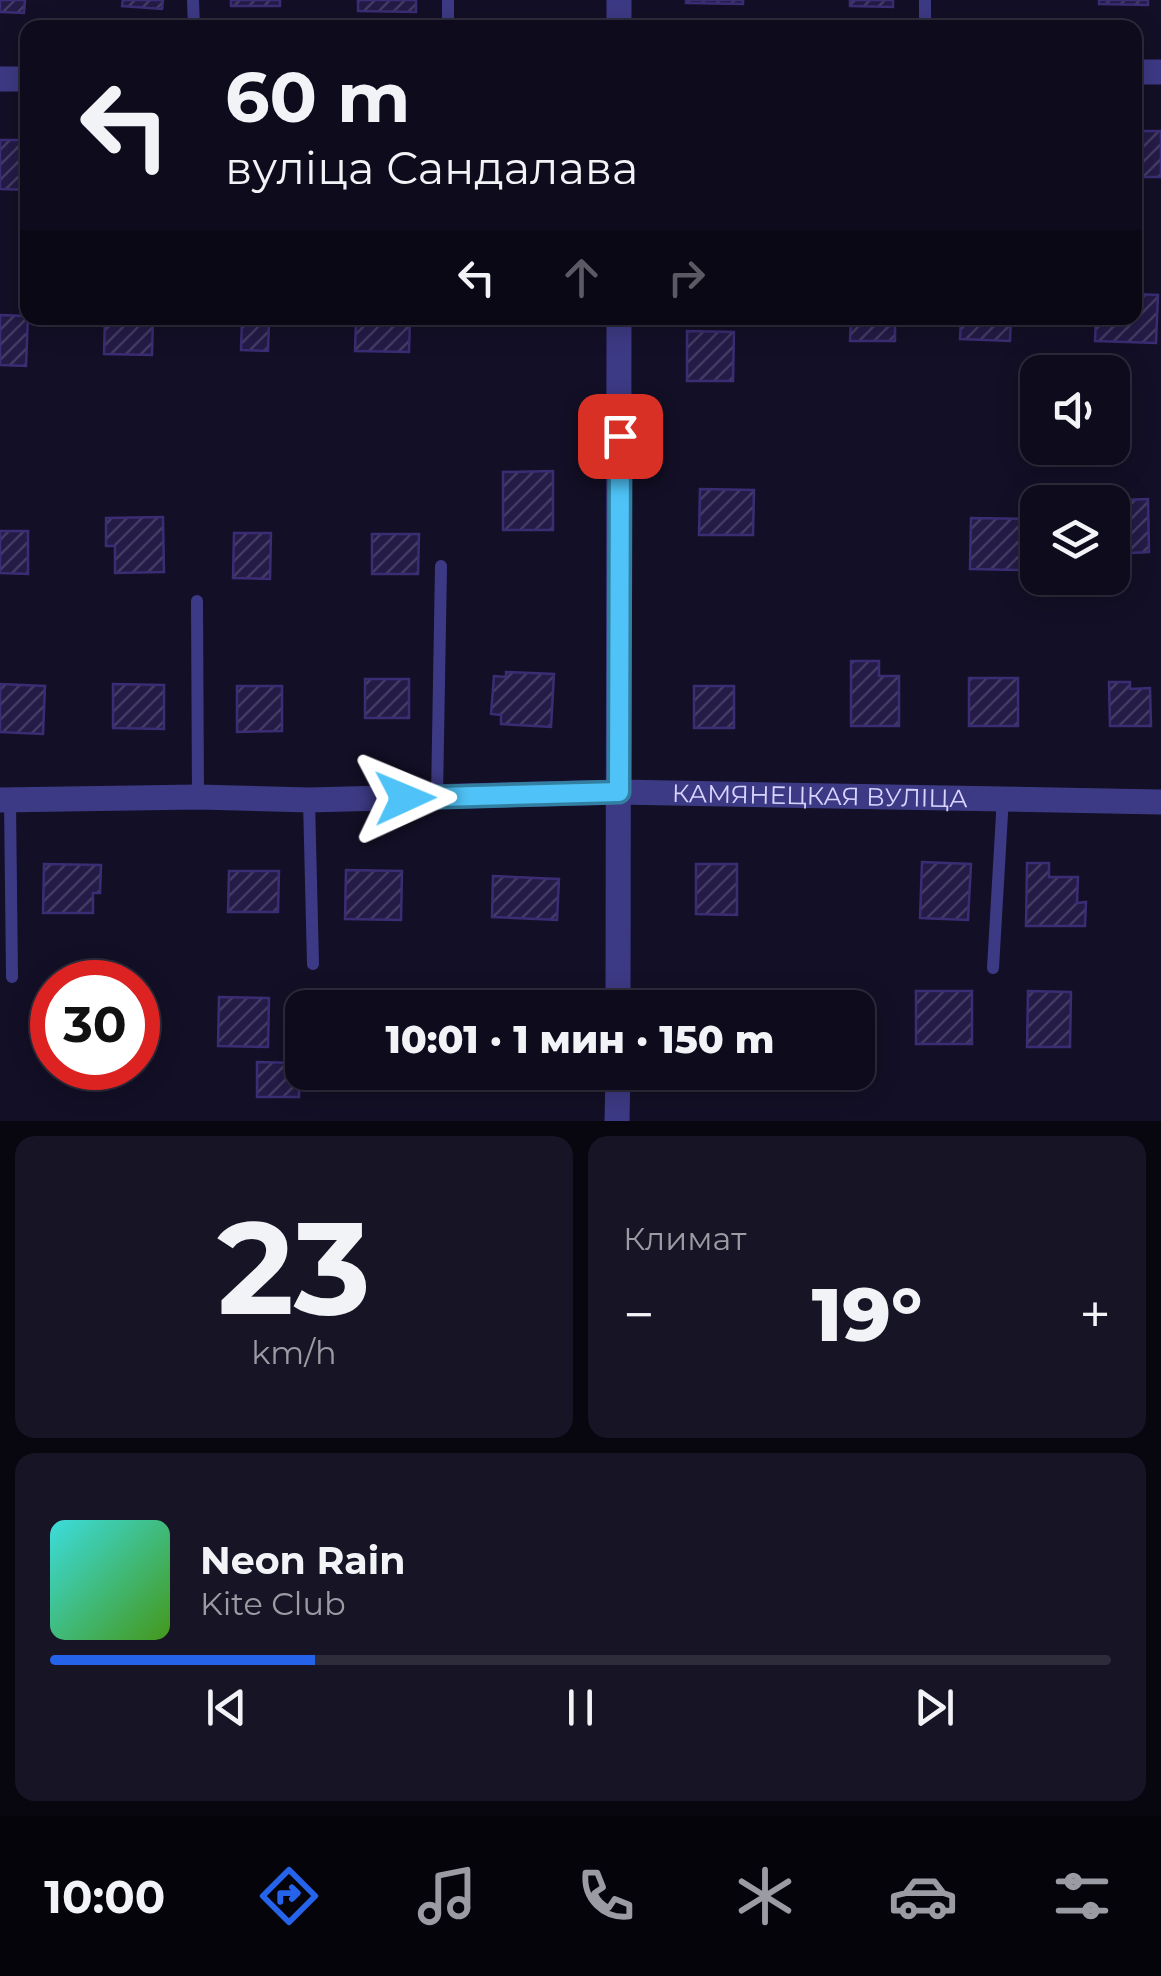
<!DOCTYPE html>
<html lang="ru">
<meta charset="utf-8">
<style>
body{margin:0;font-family:Montserrat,sans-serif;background:#171425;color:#f1f3f6;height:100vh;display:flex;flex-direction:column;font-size:38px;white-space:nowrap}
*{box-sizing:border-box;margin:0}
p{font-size:32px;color:#9b9ba3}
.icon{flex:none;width:55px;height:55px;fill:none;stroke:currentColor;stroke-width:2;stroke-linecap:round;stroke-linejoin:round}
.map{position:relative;height:1121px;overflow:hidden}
.side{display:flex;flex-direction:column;gap:15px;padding:15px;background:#08060f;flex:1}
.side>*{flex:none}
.guide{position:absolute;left:20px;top:20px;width:1122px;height:305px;border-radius:20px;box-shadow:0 5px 25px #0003,0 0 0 2px #2e2b3b;background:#0e0b1c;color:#f1f3f6;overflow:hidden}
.buttons{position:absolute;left:1020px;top:355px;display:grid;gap:20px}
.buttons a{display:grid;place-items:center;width:110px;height:110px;border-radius:20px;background:#0e0b1c;box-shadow:0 5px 25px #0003,0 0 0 2px #2e2b3b;font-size:50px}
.speed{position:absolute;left:30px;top:960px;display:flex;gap:20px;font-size:50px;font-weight:700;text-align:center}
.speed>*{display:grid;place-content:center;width:130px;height:130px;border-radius:50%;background:#0e0b1c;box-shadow:0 5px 25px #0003,0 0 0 2px #2e2b3b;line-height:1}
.speed .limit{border:15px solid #d22;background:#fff;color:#111}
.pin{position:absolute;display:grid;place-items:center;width:85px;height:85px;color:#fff;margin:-42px;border-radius:20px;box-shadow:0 5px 15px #0006}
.me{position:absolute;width:110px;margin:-55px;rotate:89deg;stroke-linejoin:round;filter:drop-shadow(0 0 8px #0008)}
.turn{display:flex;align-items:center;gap:35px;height:210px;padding:0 40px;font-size:45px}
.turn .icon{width:130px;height:130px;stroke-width:2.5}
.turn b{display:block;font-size:70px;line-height:85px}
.lanes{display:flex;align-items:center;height:95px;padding:0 40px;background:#0003;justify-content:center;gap:50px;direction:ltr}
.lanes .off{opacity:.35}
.big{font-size:75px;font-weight:800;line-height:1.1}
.side .tile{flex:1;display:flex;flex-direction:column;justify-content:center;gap:15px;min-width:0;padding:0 35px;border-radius:20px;background:#171425}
.side .dial{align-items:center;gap:0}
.dial b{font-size:130px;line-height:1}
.song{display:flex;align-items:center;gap:30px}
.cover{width:120px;height:120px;border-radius:15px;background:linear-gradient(135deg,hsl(180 70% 55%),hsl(100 70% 35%))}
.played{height:10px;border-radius:5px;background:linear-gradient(90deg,#2563eb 25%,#2e2b3b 25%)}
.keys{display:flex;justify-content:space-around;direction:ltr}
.heat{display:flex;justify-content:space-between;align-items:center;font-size:55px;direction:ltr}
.side .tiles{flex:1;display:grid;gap:15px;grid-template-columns:1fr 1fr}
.tile:last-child{grid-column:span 2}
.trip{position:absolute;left:285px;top:990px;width:590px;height:100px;border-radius:20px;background:#0e0b1c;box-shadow:0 5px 25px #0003,0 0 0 2px #2e2b3b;font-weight:800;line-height:100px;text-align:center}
.tabs{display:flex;height:160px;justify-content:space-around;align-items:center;background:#06040b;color:#9b9ba3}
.tabs .icon{width:70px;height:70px}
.tabs .on{color:#2563eb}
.tabs b{font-size:45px;color:#f1f3f6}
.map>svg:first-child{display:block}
.building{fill:url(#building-hatch);stroke:#3b2d73;stroke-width:2.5}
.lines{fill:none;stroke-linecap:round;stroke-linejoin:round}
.lane{stroke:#3d3a85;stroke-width:12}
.street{stroke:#3d3a85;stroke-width:25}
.route-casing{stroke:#337fa1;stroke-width:25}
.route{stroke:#4fc3f7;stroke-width:18}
.labels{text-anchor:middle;stroke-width:10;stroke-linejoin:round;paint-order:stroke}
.street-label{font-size:25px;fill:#d9d4ff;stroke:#130f26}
</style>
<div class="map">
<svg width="1161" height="1121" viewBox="0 0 1161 1121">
<defs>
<pattern id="building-hatch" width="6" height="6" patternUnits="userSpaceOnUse" patternTransform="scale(2.5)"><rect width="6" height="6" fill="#241b47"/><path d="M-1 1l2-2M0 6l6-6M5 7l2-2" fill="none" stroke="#433b63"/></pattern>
</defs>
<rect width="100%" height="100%" fill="#130f26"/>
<!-- building -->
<path class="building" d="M0,0H25L24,13L0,12Z
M123,0H163L162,9L122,6Z
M231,0H280V6H231Z
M358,0H416V12L358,11Z
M686,0H743V4L686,3Z
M850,0H893V7L850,6Z
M1099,0H1148V5L1099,4Z
M1135,131H1161V177H1135Z
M0,140H28V190L0,189Z
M1135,294L1158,295L1156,343L1095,341L1096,318H1135Z
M0,315L28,316L26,366L0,365Z
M105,318H153L152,355L104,354Z
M242,318H279L278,323L269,322L268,351L241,350Z
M356,318H410L409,352L355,351Z
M851,318H895V341H850Z
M961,318H1011L1010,341L960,339Z
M687,331L734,332L733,381H687Z
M553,471V530H503V472Z
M700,489L754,490L753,535H699Z
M1148,499L1149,552L1112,554V509H1122V500Z
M163,517L164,572L115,573V546H106V518Z
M971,518L1025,519L1024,570L970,569Z
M0,531H28V574L0,573Z
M234,533H271L270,579L233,578Z
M372,534H419L418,574H372Z
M851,661H879V676H899V726H851Z
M506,672L554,674L551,727L501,724V715L491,714L494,676L506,677Z
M969,678H1018V726H969Z
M365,679H409V718H365Z
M1109,682H1130V689L1150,688L1151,726H1110Z
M0,684L45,686L43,734L0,732Z
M113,684L164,685V729L113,728Z
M237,686H282V731L237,732Z
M694,686H734V728H694Z
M922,862L971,864L968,920L920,918Z
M1027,863H1049V877H1078L1077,903L1086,902L1085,926H1026Z
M44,864L101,865L100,893H93V913H43Z
M696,864H737V915L696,914Z
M346,870L402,871L401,920L345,919Z
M229,871H279L278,912H228Z
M493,876L559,879L557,920L492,917Z
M916,991H972V1044H916Z
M1028,991L1071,992L1070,1047H1027Z
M690,993L737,994V1008H689Z
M219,997L269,998L268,1047L218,1046Z
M41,999L52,1000V1056L39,1055Z
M346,999L398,1000V1008H345Z
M257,1062L300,1063L299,1097H257Z
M527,1072H554V1086H527Z"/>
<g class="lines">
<!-- lane -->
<path class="lane" d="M193,0L194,28
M448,0V28
M925,0V28
M197,601L198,797
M437,797L441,566
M309,800L313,964
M10,801L12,977
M993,968L1003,797"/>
<!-- street -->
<g class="street">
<path d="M619,0V28"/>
<path d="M1135,72H1161"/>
<path d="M0,79H28"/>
<path id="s1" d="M0,800L198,797L309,800L619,792L1161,802"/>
<path d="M618,1008L619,318"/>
<path d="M617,1121L618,1072"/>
</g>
</g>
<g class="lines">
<!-- route casing -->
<g class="route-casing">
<path id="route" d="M405,798L619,792L620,436"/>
</g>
<!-- route -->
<use href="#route" class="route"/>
</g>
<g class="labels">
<!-- street labels -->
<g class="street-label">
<text dy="9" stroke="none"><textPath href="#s1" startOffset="820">КАМЯНЕЦКАЯ ВУЛІЦА</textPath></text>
</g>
</g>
</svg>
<div class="buttons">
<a><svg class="icon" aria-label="sound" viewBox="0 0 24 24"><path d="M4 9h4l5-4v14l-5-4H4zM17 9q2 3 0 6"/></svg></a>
<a><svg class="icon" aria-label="layers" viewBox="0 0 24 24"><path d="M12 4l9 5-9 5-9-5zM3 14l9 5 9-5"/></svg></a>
</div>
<div class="speed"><div class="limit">30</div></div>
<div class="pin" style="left:620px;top:436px;background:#d93025"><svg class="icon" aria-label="arrive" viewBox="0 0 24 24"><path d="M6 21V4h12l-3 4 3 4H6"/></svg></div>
<svg class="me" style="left:405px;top:798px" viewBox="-20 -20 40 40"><path d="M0-17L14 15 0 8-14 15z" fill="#4fc3f7" stroke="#fff" stroke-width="4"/></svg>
<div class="trip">10:01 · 1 мин · 150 m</div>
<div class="guide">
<div class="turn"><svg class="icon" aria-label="left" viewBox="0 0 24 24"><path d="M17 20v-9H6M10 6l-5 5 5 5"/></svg><div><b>60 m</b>вуліца Сандалава</div></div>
<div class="lanes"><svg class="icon" aria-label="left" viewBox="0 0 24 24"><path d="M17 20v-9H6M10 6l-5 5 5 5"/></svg><svg class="icon off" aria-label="ahead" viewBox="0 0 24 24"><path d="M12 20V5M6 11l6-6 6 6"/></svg><svg class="icon off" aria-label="right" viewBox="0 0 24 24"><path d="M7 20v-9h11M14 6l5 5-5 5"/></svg></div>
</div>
</div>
<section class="side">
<div class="tiles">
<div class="tile dial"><b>23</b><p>km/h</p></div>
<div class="tile"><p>Климат</p>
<div class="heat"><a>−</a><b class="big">19°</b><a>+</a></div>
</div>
<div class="tile">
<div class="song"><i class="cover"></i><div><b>Neon Rain</b><p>Kite Club</p></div></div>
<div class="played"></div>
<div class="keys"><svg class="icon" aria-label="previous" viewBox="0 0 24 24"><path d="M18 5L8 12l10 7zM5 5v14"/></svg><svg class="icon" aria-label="pause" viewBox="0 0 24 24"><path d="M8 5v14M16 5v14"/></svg><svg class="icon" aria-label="next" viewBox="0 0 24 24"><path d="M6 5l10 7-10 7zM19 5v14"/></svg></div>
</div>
</div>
</section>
<nav class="tabs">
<b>10:00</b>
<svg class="icon on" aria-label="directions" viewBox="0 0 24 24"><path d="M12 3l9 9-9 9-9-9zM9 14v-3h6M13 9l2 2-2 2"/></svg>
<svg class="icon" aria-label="music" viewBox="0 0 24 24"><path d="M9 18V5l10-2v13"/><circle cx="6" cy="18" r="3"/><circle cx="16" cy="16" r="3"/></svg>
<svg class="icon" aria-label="phone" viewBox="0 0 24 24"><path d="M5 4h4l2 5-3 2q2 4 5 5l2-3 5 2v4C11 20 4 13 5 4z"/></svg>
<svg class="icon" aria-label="climate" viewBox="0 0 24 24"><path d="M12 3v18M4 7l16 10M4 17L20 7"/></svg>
<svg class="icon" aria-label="car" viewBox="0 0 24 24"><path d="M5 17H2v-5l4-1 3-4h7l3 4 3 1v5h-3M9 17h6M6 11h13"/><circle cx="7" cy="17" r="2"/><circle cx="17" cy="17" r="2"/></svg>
<svg class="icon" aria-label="filters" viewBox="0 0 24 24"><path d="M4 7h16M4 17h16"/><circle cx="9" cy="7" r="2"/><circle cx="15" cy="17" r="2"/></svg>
</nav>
